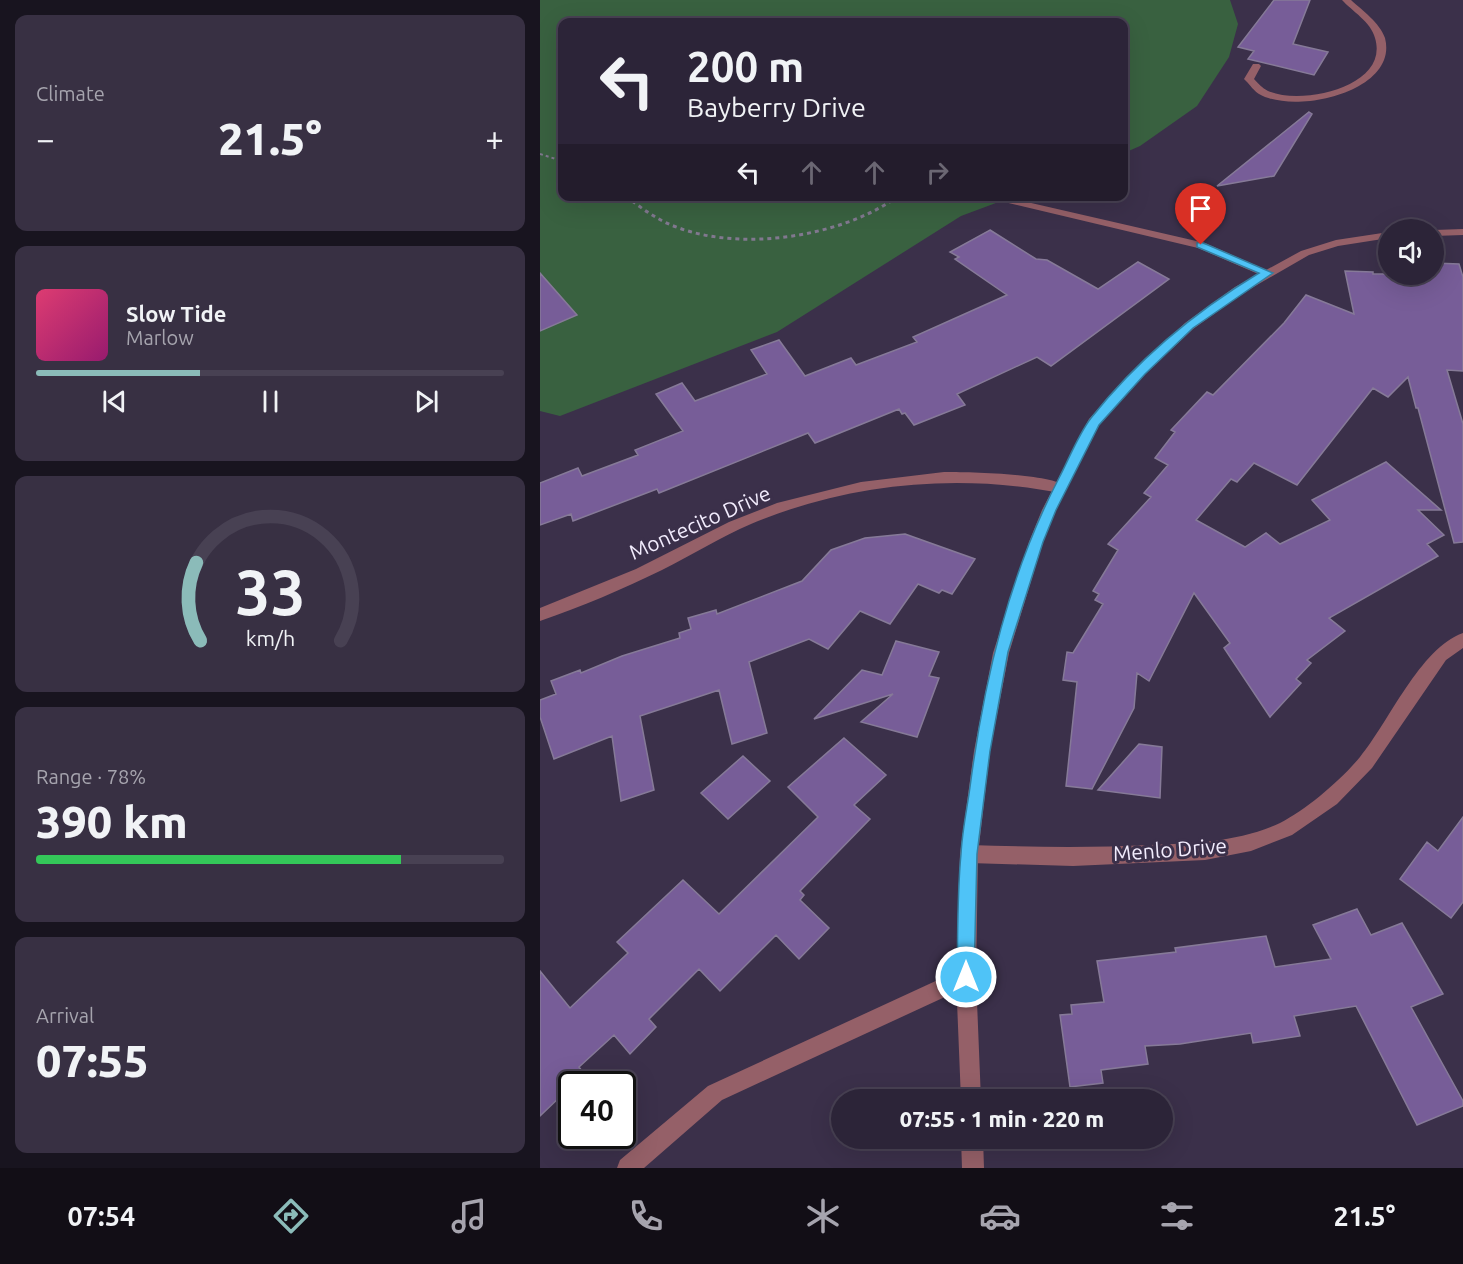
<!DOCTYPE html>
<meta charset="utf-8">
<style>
body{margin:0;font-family:Ubuntu,sans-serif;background:#383043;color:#f1f3f6;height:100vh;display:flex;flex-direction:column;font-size:22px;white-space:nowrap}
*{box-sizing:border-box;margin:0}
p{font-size:20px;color:#a6a4ae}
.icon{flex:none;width:33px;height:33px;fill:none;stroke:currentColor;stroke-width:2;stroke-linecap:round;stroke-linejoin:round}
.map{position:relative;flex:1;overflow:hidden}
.drawer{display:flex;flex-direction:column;gap:15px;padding:15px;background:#18141f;width:540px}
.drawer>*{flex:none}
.guide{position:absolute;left:18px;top:18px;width:570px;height:183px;border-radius:12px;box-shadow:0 6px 24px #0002,0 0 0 2px #484153;background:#2c2438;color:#f1f3f6;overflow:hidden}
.controls{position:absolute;left:838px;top:219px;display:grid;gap:12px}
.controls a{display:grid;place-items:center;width:66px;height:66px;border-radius:50%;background:#2c2438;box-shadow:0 6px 24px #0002,0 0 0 2px #484153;font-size:30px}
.speed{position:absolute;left:18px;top:1071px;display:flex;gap:12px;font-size:30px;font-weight:700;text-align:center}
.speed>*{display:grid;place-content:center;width:78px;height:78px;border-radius:50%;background:#2c2438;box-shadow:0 6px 24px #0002,0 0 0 2px #484153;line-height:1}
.speed .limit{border:3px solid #111;border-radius:9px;background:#fff;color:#111}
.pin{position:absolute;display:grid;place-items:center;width:51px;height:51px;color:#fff;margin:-62px -26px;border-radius:50% 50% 50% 0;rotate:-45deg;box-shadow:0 0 6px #0007}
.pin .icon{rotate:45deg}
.me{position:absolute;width:66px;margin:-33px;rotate:0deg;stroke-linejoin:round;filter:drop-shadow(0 0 4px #0008)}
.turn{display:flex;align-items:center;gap:21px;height:126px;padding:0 30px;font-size:27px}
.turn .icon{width:78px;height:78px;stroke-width:2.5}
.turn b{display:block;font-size:42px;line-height:51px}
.lanes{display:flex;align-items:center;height:57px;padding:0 30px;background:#0003;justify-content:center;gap:30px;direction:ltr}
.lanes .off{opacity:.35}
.big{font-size:45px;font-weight:800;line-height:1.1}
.drawer .card{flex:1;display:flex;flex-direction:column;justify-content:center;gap:9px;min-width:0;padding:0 21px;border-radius:12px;background:#383043}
.drawer .dial{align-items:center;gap:0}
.dial svg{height:156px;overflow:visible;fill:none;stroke:#484153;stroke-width:7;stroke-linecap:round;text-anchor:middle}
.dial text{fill:#f1f3f6;stroke:none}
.song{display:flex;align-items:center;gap:18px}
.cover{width:72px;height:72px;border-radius:9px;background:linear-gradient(135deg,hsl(340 70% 55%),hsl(320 70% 35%))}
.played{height:6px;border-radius:3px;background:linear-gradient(90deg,#8bbbb9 35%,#484153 35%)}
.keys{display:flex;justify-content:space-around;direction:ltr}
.heat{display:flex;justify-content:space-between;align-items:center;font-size:33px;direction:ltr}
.charge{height:9px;border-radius:4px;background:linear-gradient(90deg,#34c759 78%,#484153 0)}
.trip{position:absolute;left:291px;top:1089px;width:342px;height:60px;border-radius:30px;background:#2c2438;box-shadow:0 6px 24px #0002,0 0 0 2px #484153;font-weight:800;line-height:60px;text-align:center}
.dock{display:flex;height:96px;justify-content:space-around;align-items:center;background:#120e16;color:#a6a4ae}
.dock .icon{width:42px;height:42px}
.dock .selected{color:#8bbbb9}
.dock b{font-size:27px;color:#f1f3f6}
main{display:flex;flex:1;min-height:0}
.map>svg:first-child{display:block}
.green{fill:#396140}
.building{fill:#775d98;stroke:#867a98;stroke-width:1.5}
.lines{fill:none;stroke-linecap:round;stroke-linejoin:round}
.path-far1{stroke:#81788f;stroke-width:2;stroke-dasharray:3 3;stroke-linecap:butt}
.path{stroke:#81788f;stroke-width:3;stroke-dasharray:4 4;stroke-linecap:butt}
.minor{fill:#956068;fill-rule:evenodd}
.tertiary{fill:#956068;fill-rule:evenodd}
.route{fill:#4fc3f7;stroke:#337fa1;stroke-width:1.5}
.labels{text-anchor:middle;stroke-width:6;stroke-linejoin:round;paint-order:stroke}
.street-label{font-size:21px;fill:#f2ecfd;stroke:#3b304a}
</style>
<main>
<section class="drawer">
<div class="card"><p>Climate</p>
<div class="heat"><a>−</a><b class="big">21.5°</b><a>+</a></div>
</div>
<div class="card">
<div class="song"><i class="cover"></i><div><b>Slow Tide</b><p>Marlow</p></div></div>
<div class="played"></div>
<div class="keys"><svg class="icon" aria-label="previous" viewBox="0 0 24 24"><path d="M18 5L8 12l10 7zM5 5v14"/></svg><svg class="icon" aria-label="pause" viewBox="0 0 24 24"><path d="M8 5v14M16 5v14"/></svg><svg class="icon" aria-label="next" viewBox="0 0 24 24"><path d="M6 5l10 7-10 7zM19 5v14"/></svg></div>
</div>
<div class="card dial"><svg viewBox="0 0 100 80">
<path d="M14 69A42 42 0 1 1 86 69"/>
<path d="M14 69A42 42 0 0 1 12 29" stroke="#8bbbb9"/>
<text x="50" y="56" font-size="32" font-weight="700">33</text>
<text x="50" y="72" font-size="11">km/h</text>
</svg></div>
<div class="card"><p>Range · 78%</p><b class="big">390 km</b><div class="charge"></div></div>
<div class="card"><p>Arrival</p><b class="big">07:55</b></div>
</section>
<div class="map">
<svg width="923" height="1168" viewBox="0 0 923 1168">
<rect width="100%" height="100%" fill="#3b304a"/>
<!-- green -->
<path class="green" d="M0,0H690L698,24L689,57L657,106L600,146L584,153V22H22V196L472,197L421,216L237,332L20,416L0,411Z"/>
<!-- building -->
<path class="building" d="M734,0H770L753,44L788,52L774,75L708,59L714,51L698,47Z
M769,112L772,114L734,176L677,186Z
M450,230L496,259L507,260L558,289L598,262L629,279L511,366L497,357L417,394L425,405L374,425L365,413L362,414L359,409L275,443L268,433L119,493L117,489L33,521L31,514L0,525V483L38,468L42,476L98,455L95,450L143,431L116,394L142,383L155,401L227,374L211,350L239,340L265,376L311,358L316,365L377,342L373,337L467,295L415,259L419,257L410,252Z
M894,263L919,264L923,277V371L907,370L923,424V542L914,543L878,408H876L868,377L848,397L833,388L757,485L714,463L697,482L691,479L656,520L705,547L726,533L740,544L790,520L772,500L846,462L901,510H878L904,535L887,544L898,556L789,618L805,631L767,660L771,663L756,679L761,683L730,717L684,648L690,643L654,593L609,681L597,673L594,708L552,789L526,786L537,682L523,680L527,652L533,653L563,604L555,600L559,594L553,591L578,550L568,544L611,497L604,493L628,465L615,458L635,432L631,430L667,392L673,395L744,323L766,295L814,314L805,271L833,272V274H894Z
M0,273L37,315L0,331Z
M365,534L435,559L412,594L402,590L399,593L378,584L350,624L320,611L288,649L269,639L209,662L227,733L192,744L179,690L100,716L114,790L81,801L72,736L14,759L0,717V700L16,694L11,681L40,670L41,673L82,656L140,638L139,633L151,629L148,618L176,610L177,614L262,581L291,550L325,538Z
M356,641L399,652L389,676L399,678L377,737L321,722L353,694L274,719L322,670L342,675Z
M304,738L346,775L314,805L330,819L260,891L264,895L260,900L289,928L259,959L236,935L180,991L159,969L109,1019L116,1027L90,1054L74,1035L39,1067L44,1074L0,1116V971L30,1008L88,953L77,942L143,880L179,914L278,817L248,787Z
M599,744L622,747L620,798L558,790Z
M203,756L230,781L188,819L161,793Z
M923,817V902L911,918L860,879L887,842L898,851Z
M817,909L831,935L862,923L903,994L871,1007L923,1101V1106L877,1125L816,1006L754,1016L760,1036L713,1043L711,1033L640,1044L605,1046L608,1064L561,1070L563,1083L530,1087L520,1015L532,1014L531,1005L564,1002L557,961L636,952L635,948L726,936L735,967L791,959L773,925Z"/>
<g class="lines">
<!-- path-far1 -->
<path class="path-far1" d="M0,154L22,161
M86,196L94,202
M349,202L358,196"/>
<!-- path -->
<path class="path" d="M92,201C107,212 121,222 139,228C202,251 296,237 351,201"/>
<!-- minor -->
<path class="minor" d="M802,0H811C822,10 840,23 845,38C859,92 754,115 719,94C714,91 710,85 706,81L704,79L713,64H719L721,66L714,79C718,83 722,88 728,91C761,106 850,87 835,38C831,22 812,11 802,0Z
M439,196H461L665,243L733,273L727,277L723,276L658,248Z
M404,472C424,472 517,473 527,488L520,493C418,473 308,483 211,524C181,537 152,555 122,570C83,589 41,607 0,621V608L96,569L189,522L237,503L321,482Z
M923,633V648L906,660L832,768L797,804L752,835L711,851L665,860L533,866L429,863L423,860L420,854L423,848L429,845C490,847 550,848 611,845C654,843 700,842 740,823C767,809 800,781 820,757C849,722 880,648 923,633Z
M426,967L433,970L436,977L433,984L182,1100L104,1168H77L80,1160L168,1086Z"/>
<!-- tertiary -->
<path class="tertiary" d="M923,229V235L894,236V230Z
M849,232V238L798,246L769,255L703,293L653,329L605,374L559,425L516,510L503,542L469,653L450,751L438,854L436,977L441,1100H421L416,977L420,854L434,751L453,653L489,542L502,510L549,419L597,368L645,323L695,287L761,251L796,240Z
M421,1138H443L444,1168H422Z"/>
</g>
<!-- route -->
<path class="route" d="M661,242L733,273L653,328L605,374L559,425L516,510L503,542L468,652L450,751L437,854L434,977L432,983L426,986L419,983L417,977C418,936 417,895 421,854C422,832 427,809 430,787C444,680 469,574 519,478C529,459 538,435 551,418C597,360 656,311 719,273L657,247V243Z"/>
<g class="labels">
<!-- street labels -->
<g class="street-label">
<text transform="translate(160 523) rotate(-24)" y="7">Montecito Drive</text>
<text transform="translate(630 850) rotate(-4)" y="7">Menlo Drive</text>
</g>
</g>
</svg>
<div class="controls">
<a><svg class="icon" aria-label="sound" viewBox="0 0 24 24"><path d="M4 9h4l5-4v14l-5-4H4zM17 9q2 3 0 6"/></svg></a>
</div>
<div class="speed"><div class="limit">40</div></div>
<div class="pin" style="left:661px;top:245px;background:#d93025"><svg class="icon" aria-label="arrive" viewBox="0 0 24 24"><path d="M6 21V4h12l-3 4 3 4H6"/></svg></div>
<svg class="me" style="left:426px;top:977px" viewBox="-20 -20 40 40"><circle r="17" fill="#4fc3f7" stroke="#fff" stroke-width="3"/><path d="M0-11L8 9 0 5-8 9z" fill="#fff"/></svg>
<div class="trip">07:55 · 1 min · 220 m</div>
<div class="guide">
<div class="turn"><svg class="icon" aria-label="left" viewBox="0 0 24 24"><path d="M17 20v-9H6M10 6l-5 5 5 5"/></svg><div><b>200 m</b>Bayberry Drive</div></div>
<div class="lanes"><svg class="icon" aria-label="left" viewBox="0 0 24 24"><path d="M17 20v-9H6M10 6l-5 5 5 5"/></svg><svg class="icon off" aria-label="ahead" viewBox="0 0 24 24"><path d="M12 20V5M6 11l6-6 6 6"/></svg><svg class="icon off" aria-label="ahead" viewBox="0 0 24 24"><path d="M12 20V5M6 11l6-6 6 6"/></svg><svg class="icon off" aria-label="right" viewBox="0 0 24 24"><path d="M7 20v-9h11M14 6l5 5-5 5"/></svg></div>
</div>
</div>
</main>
<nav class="dock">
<b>07:54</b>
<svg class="icon selected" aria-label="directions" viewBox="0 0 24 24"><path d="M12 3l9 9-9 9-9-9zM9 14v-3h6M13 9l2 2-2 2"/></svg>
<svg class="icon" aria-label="music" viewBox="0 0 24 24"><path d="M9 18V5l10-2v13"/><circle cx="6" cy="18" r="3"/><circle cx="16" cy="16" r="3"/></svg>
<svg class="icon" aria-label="phone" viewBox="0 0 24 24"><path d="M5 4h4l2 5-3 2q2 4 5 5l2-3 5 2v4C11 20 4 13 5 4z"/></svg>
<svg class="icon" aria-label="climate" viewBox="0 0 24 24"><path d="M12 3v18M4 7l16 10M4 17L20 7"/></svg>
<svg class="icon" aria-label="car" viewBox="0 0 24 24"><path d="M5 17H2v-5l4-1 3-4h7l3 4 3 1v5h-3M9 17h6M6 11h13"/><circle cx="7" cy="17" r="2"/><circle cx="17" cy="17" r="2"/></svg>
<svg class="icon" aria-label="filters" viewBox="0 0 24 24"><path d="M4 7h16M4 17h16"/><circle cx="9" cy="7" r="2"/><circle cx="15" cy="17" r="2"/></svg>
<b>21.5°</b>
</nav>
